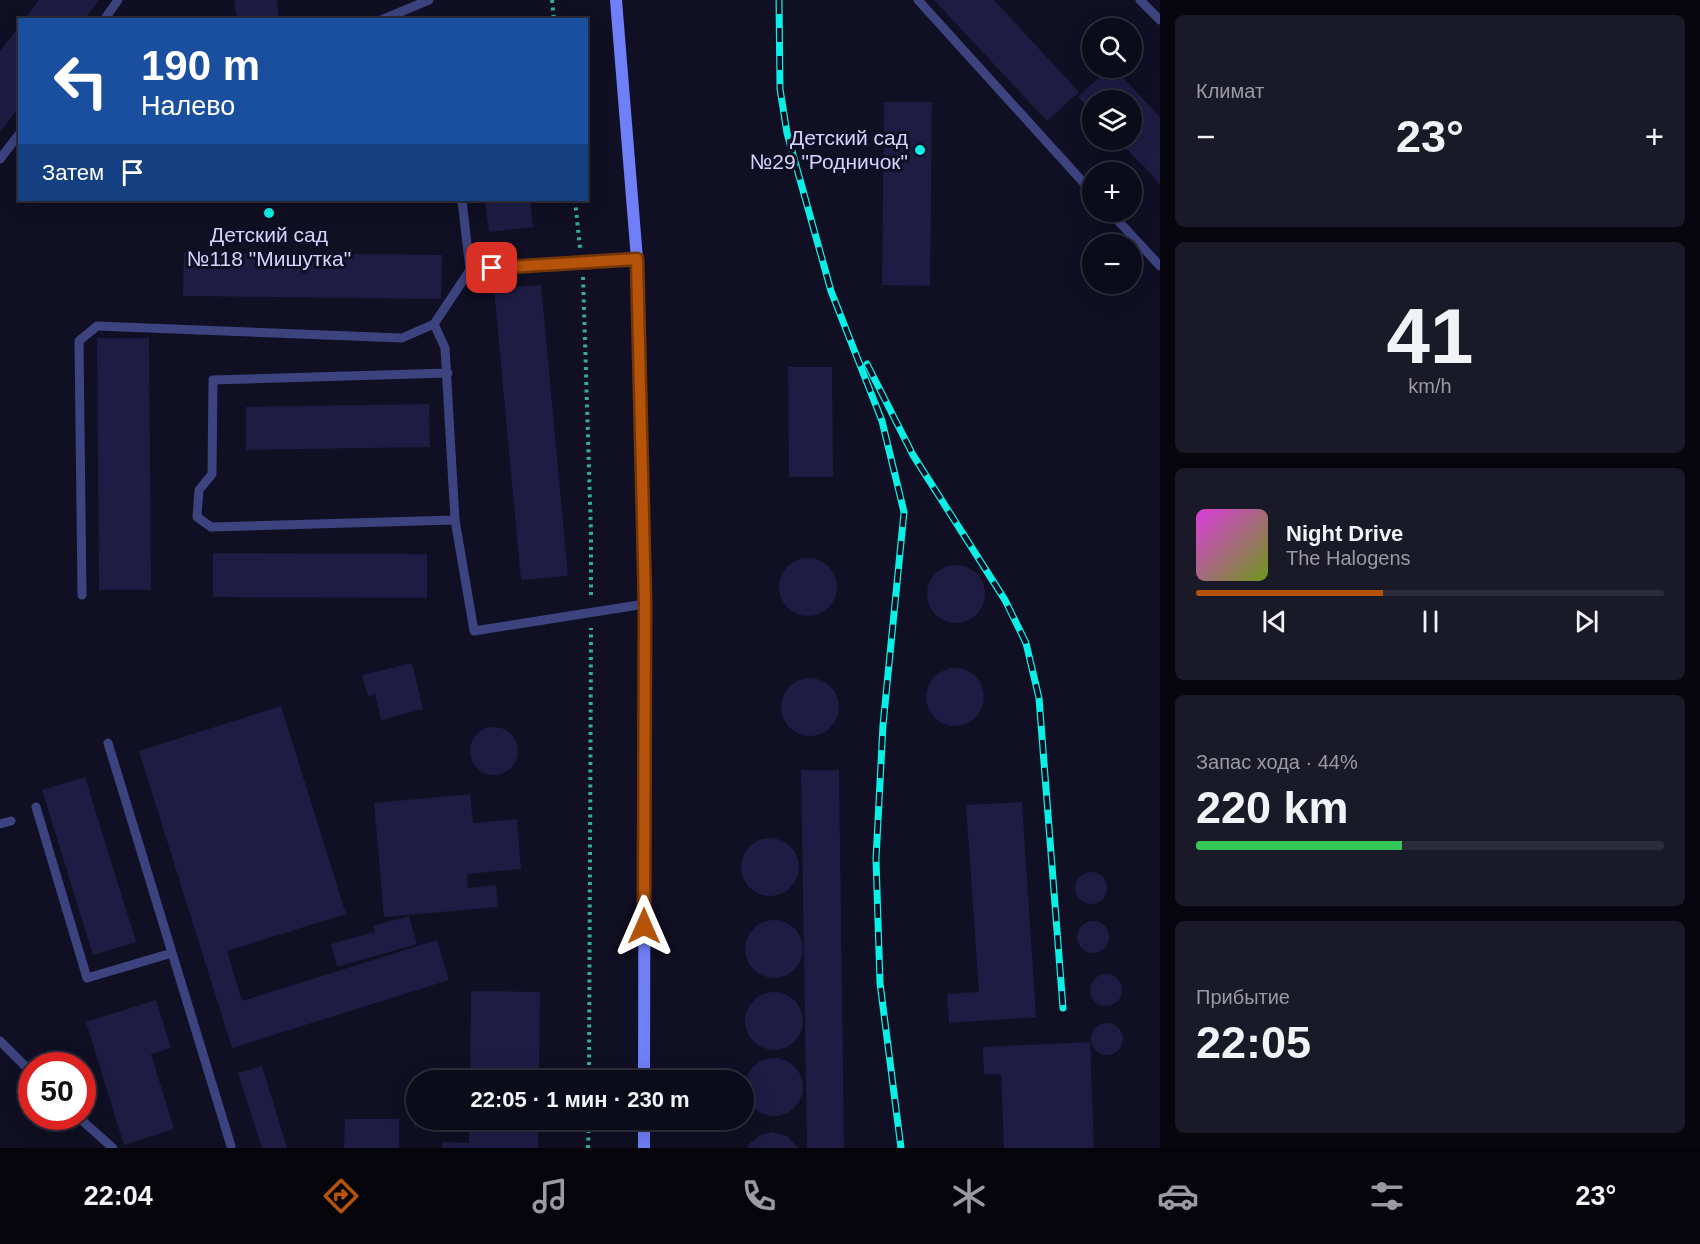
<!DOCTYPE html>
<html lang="ru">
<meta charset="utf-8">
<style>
body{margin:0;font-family:Helvetica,sans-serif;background:#1a1927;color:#f1f3f6;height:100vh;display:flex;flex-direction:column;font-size:22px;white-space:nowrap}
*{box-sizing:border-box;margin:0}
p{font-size:20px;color:#9a9ba2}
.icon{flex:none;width:33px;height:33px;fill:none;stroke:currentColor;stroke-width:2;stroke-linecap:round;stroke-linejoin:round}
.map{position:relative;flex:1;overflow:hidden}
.drawer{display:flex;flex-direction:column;gap:15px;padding:15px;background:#07060e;width:540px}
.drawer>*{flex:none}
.top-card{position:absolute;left:18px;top:18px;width:570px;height:183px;border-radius:0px;box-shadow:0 6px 24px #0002,0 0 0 2px #2c2b39;background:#1a4fa0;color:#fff;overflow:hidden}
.controls{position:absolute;left:1082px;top:18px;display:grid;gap:12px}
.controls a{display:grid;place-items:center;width:60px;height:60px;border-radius:50%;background:#0c0b1a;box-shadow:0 6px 24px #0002,0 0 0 2px #2c2b39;font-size:30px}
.speed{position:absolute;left:18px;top:1052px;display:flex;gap:12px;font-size:30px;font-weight:700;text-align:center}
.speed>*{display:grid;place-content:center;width:78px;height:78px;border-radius:50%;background:#0c0b1a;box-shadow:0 6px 24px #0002,0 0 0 2px #2c2b39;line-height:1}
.speed .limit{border:9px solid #d22;background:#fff;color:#111}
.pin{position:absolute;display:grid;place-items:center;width:51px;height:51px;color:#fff;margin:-26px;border-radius:12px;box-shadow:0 3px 9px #0006}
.me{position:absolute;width:66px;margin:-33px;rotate:0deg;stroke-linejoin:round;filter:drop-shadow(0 0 4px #0008)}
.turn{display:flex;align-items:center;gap:21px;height:126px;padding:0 24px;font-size:27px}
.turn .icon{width:78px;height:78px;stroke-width:2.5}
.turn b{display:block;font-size:42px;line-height:51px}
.then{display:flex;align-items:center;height:57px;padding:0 24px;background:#0003;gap:12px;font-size:22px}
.big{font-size:45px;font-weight:600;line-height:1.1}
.drawer .widget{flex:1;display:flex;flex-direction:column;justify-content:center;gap:9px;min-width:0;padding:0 21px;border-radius:9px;background:#1a1927}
.drawer .dial{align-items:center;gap:0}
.dial b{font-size:78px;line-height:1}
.song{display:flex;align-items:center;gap:18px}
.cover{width:72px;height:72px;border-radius:9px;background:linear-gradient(135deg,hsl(300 70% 55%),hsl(80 70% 35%))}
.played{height:6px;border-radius:3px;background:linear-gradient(90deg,#b45309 40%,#2c2b39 40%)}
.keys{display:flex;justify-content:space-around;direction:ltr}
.heat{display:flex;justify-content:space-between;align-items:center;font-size:33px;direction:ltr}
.charge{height:9px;border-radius:4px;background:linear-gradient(90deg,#34c759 44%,#2c2b39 0)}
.trip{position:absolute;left:406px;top:1070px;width:348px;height:60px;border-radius:30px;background:#0c0b1a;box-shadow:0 6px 24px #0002,0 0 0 2px #2c2b39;font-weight:600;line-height:60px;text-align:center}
.menu{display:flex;height:96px;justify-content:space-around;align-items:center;background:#05040a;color:#9a9ba2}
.menu .icon{width:42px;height:42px}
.menu .active{color:#b45309}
.menu b{font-size:27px;color:#f1f3f6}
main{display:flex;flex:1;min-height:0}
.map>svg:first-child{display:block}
.building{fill:#1e1c43}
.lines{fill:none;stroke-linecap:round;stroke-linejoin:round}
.path{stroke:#34af96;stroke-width:4;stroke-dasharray:3 4.5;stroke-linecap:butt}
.service{stroke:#3c437f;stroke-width:9}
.secondary{stroke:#6e7ff8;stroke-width:12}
.rail-casing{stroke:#0bf0e6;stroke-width:7}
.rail{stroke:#100f23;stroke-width:4.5;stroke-dasharray:14;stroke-linecap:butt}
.route-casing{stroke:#753606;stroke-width:15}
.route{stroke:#b45309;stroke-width:10}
.poi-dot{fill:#0bf0e6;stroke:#100f23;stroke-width:2}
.labels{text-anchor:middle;stroke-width:6;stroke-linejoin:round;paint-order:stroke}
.poi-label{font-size:21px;fill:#d3d4fd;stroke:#100f23;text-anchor:end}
</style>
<main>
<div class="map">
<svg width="1160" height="1148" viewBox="0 0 1160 1148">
<rect width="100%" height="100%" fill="#100f23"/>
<!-- building -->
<path class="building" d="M39,0H99L84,20H24Z
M234,0H277L279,20H237Z
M934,0H994L1079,92L1047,121Z
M20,25V106L0,132V51Z
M1109,68H1114L1160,117V184L1118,140H1131V100H1092V111L1078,97Z
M884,102H932L930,286L882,285Z
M485,200H530L533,227L489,232Z
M184,252L442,255L441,299L183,296Z
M541,285L568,576L521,580L494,289Z
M97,338H149L151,590H99Z
M788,367H832L833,477H789Z
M429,404L430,447L246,450V407Z
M213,553L427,554V598L213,597Z
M779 587a29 29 0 1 1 58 0a29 29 0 1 1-58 0Z
M927 594a29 29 0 1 1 58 0a29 29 0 1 1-58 0Z
M412,663L423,709L381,720L375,694L368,696L362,675Z
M926 697a29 29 0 1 1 58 0a29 29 0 1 1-58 0Z
M781 707a29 29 0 1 1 58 0a29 29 0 1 1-58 0Z
M281,706L346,914L227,951L242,1001L437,940L449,980L232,1048L139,751Z
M470 751a24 24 0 1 1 48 0a24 24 0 1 1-48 0Z
M801,770H839L844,1148H807Z
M85,777L136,942L93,955L42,790Z
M470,794L473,823L517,819L521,869L467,874L468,888L496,885L498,907L384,917L374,803Z
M1022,802L1036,1017L949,1023L947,994L979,992L966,805Z
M741 867a29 29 0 1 1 58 0a29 29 0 1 1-58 0Z
M1075 888a16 16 0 1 1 32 0a16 16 0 1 1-32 0Z
M409,916L417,944L337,967L331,944L375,932L373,926Z
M745 949a29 29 0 1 1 58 0a29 29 0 1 1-58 0Z
M1077 937a16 16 0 1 1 32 0a16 16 0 1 1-32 0Z
M1090 990a16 16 0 1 1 32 0a16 16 0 1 1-32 0Z
M471,991L540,992L539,1080H470Z
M745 1021a29 29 0 1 1 58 0a29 29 0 1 1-58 0Z
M156,1000L171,1048L151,1054L174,1129L124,1145L86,1022Z
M1091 1039a16 16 0 1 1 32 0a16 16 0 1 1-32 0Z
M1090,1042L1094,1148H1004L1001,1074H984L983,1047Z
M745 1087a29 29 0 1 1 58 0a29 29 0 1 1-58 0Z
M262,1066L287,1148H262L238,1073Z
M415,1082H417V1119H538V1148H442V1142L469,1143V1126H414Z
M345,1119H399V1148H344Z
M773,1132L787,1136L798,1148H747L749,1144L760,1135Z"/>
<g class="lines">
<!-- path -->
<path class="path" d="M552,0L554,20
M575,200L580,248
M583,277L591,533V599
M589,1080L591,628
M588,1148L589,1119"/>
<!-- service -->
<path class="service" d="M918,0L1092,192
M1140,0L1160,20
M104,20L118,0
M381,20L429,0
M0,159L20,133
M462,200L470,270
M1110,212L1160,266
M434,324L445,348L455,520L474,631L645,604
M448,373L213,380L212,474L199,490L197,517L211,527L455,520
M82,595L79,341L97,326L402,338L434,324L470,270L637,259
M108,743L231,1146
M36,807L87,978L172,953
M0,824L11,821
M0,1041L32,1073
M77,1116L113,1148"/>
<!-- secondary -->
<path class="secondary" d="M616,0L637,259L645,604L644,1080
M644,1119V1148"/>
<!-- rail casing -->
<g class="rail-casing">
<path id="rail" d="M779,0L780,89L787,133L831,291L882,421L904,512L883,725L876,859L880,983L901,1148
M867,364L913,455L1005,600L1026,643L1039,698L1063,1008"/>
</g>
<!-- rail -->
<use href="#rail" class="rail"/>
</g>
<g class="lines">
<!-- route casing -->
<g class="route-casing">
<path id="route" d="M492,268L637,259L645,604L644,926"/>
</g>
<!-- route -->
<use href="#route" class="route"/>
</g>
<!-- markers -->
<g class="poi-dot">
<circle cx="920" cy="150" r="6"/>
<circle cx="269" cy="213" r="6"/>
</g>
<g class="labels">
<!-- poi labels -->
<g class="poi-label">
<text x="908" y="145">Детский сад<tspan x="908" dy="24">№29 "Родничок"</tspan></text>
<text x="269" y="242" text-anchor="middle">Детский сад<tspan x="269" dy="24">№118 "Мишутка"</tspan></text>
</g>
</g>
</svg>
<div class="controls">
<a><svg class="icon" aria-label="search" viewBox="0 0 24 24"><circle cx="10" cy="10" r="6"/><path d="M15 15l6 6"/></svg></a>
<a><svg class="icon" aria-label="layers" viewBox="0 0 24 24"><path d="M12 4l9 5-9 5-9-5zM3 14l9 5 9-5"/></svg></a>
<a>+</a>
<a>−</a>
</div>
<div class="speed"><div class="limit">50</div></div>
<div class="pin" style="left:492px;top:268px;background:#d93025"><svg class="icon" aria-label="arrive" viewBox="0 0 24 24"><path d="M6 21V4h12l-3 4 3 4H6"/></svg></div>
<svg class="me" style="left:644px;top:926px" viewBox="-20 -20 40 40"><path d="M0-17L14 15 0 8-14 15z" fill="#b45309" stroke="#fff" stroke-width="4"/></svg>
<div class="trip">22:05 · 1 мин · 230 m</div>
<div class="top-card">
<div class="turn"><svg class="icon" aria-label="left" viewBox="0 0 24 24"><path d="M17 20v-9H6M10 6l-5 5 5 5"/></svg><div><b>190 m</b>Налево</div></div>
<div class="then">Затем<svg class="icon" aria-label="arrive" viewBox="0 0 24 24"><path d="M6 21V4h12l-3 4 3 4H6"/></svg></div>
</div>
</div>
<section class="drawer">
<div class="widget"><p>Климат</p>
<div class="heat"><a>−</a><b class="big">23°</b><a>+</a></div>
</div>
<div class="widget dial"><b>41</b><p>km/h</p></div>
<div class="widget">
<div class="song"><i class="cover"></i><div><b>Night Drive</b><p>The Halogens</p></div></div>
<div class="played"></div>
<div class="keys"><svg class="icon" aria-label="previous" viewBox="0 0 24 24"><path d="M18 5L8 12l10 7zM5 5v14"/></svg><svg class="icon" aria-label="pause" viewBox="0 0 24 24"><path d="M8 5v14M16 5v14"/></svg><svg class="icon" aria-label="next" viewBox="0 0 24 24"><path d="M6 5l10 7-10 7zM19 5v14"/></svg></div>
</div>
<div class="widget"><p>Запас хода · 44%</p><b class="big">220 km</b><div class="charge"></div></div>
<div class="widget"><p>Прибытие</p><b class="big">22:05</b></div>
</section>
</main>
<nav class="menu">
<b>22:04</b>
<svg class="icon active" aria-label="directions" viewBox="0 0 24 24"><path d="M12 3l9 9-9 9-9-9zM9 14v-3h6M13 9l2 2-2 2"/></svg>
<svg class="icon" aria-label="music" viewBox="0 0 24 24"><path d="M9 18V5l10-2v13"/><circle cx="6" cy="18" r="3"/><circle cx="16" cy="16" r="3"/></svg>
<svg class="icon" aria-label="phone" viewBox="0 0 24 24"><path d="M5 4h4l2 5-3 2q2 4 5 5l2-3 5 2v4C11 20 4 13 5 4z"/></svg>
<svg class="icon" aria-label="climate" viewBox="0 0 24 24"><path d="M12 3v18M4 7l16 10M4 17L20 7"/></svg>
<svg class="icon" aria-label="car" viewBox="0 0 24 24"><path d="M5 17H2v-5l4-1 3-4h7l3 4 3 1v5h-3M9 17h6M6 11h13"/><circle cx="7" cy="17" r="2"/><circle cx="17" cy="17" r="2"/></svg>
<svg class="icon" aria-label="filters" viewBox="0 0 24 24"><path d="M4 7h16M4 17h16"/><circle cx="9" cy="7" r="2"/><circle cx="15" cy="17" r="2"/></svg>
<b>23°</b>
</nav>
